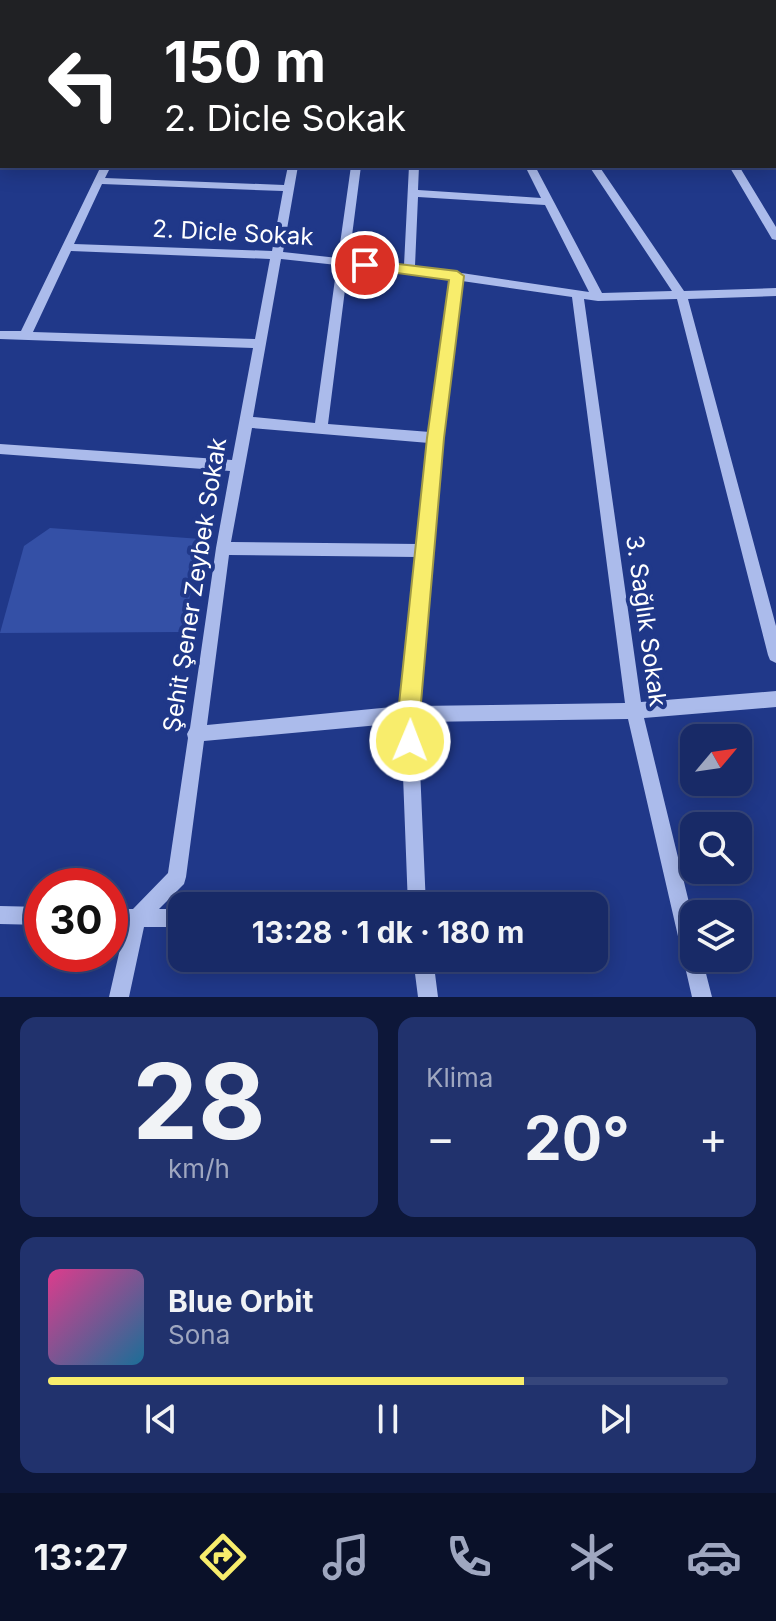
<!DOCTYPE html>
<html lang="tr">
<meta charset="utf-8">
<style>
body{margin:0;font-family:Inter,sans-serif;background:#21326d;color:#f1f3f6;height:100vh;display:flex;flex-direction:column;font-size:30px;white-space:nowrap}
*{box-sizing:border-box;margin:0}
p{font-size:26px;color:#9fa7c0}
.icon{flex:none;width:44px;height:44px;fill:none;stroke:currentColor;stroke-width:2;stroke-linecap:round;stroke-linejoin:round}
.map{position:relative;height:997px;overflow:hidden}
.details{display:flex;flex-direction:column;gap:20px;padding:20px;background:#0d1739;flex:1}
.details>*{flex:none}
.guide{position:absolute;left:0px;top:0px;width:776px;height:168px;box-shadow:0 4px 20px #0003,0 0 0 2px #36467b;background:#202124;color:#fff;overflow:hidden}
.needle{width:52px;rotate:61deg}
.tools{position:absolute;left:680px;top:724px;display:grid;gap:16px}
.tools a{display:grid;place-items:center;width:72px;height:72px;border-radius:16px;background:#182a67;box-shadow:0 4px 20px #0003,0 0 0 2px #36467b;font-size:40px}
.speed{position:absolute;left:24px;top:868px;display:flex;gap:16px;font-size:40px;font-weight:700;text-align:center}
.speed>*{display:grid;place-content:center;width:104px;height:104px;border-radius:50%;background:#182a67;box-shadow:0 4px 20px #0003,0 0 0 2px #36467b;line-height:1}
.speed .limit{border:12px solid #d22;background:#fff;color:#111}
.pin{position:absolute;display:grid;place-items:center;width:68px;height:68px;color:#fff;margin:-34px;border:4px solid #fff;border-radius:50%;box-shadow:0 2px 8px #0007}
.me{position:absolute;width:88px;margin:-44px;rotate:1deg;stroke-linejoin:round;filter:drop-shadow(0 0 6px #0008)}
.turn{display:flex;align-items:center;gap:28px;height:168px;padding:0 32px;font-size:36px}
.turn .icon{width:104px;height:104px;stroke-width:2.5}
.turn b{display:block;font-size:56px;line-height:68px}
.big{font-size:60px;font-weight:700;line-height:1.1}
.details .tile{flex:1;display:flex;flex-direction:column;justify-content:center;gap:12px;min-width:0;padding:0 28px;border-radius:16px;background:#21326d}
.details .dial{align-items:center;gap:0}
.dial b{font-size:104px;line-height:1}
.song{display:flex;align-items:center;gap:24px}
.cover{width:96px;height:96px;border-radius:12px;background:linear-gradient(135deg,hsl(330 70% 55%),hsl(200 70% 35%))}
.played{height:8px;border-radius:4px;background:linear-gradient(90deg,#f8ed6c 70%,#36467b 70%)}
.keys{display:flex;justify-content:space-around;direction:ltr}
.heat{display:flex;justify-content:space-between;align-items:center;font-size:44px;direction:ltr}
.details .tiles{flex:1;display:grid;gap:20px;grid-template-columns:1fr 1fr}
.tile:last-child{grid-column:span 2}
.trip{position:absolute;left:168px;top:892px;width:440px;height:80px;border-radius:16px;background:#182a67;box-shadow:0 4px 20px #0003,0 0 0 2px #36467b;font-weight:700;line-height:80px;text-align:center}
.dock{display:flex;height:128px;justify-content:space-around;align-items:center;background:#0a1129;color:#9fa7c0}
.dock .icon{width:56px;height:56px}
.dock .current{color:#f8ed6c}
.dock b{font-size:36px;color:#f1f3f6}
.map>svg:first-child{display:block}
.green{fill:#3450a6}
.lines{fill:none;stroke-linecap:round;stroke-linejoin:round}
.minor{fill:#abbbeb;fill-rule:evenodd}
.shaded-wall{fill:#33447c}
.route{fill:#f8ed6c;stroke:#a19a46;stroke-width:2}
.labels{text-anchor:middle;stroke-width:8;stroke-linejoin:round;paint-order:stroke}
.street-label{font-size:24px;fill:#fff;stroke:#203889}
</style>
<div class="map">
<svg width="776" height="997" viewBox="0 0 776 997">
<rect width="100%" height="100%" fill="#203889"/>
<!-- green -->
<path class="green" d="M50,528L201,539L183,632L0,633L24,546Z"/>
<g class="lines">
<!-- minor -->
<path class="minor" d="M113,0H122L123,2H114Z
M222,0H231L232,2H223Z
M299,0H308L309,2H300Z
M362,0H371L372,2H363Z
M454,0H462L463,2H455Z
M633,0H641L642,2H634Z
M768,0H776V5L774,2Z
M2,33V39L0,40V34Z
M776,34V40L774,41V35Z
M774,81H776V87H774Z
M2,120V126L0,127V121Z
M774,160H776V166H774Z
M101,166H111L105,178L284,185L288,166H298L283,252L338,258L351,166H361L349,259L404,265L409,166H419L418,190L541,198L525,166H535L602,293L672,291L589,166H599L684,291L776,288V296L688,299L776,626V663L770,660L768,655L677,299L598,301L584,299L641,702L776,691V707L644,718L694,923V958H702L712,997H692L628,719L418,722L426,906H408L401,723L204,741L186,877L184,884L159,909H182V927H144L129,997H109L125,927H110V909H133L168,873L188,738L187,734L190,728L216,548L230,471L0,454V444L232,460L253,348L0,339V331H21ZM102,184L283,191L272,251L74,244ZM418,197L545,205L589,292L415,266ZM71,251L270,259L255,339L33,332ZM281,259L337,265L315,423L253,417ZM348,266L451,279L430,432L328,424ZM462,281L572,297L625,703L418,706L432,556L434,551L433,547L443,438ZM252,428L429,443L418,544L231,542ZM229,555L417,557L402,706L207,725Z
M729,166H739L776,227V240L772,239Z
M0,906L42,907V925L0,924Z
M413,958H433L438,997H418Z"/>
</g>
<!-- shaded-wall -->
<path class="shaded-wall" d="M0,0H39L40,2H2V28H0Z
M54,0H105L106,2H55Z"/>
<!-- route -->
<path class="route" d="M365,260L457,271L464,276L444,438L420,714L421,741L418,749L410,752L402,749L398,714L427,438L449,280L360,268V261Z"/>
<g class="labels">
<!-- street labels -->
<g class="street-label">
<text transform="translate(233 233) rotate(3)" y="8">2. Dicle Sokak</text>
<text transform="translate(195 585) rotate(-81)" y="8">Şehit Şener Zeybek Sokak</text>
<text transform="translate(646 621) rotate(82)" y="8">3. Sağlık Sokak</text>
</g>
</g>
</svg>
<div class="tools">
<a><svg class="needle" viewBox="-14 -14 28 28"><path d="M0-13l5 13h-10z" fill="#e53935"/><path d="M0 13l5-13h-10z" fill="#9fa7c0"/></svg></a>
<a><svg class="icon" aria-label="search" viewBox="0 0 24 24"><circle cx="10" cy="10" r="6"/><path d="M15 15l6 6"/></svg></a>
<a><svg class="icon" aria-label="layers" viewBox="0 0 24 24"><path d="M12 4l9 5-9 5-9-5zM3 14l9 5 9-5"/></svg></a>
</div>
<div class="speed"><div class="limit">30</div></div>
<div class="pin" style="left:365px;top:265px;background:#d93025"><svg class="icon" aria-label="arrive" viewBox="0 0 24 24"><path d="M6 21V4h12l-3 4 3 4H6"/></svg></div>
<svg class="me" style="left:410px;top:741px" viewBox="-20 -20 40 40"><circle r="17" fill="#f8ed6c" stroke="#fff" stroke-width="3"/><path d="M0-11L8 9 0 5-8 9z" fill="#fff"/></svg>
<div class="trip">13:28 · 1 dk · 180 m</div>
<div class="guide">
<div class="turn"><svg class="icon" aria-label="left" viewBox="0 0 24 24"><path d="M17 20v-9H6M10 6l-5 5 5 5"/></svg><div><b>150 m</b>2. Dicle Sokak</div></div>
</div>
</div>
<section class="details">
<div class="tiles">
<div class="tile dial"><b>28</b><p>km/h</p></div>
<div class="tile"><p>Klima</p>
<div class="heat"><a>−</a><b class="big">20°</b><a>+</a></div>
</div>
<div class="tile">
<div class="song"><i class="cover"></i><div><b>Blue Orbit</b><p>Sona</p></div></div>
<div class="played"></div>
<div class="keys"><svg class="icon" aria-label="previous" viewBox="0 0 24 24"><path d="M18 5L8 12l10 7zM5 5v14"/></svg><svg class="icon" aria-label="pause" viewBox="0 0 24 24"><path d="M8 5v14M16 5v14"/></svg><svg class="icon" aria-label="next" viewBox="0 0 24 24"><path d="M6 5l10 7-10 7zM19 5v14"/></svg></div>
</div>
</div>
</section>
<nav class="dock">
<b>13:27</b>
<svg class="icon current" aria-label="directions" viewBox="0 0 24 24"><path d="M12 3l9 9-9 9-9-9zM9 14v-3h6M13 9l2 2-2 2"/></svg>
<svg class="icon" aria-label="music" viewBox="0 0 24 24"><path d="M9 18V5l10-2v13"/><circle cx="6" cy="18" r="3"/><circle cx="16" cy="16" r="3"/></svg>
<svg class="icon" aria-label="phone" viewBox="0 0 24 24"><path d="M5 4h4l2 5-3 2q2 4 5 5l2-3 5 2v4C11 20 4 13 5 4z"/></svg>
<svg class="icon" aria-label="climate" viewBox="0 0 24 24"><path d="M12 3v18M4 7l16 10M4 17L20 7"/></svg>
<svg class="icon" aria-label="car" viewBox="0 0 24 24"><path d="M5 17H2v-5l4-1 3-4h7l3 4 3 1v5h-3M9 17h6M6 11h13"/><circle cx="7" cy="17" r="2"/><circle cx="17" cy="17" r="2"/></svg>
</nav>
